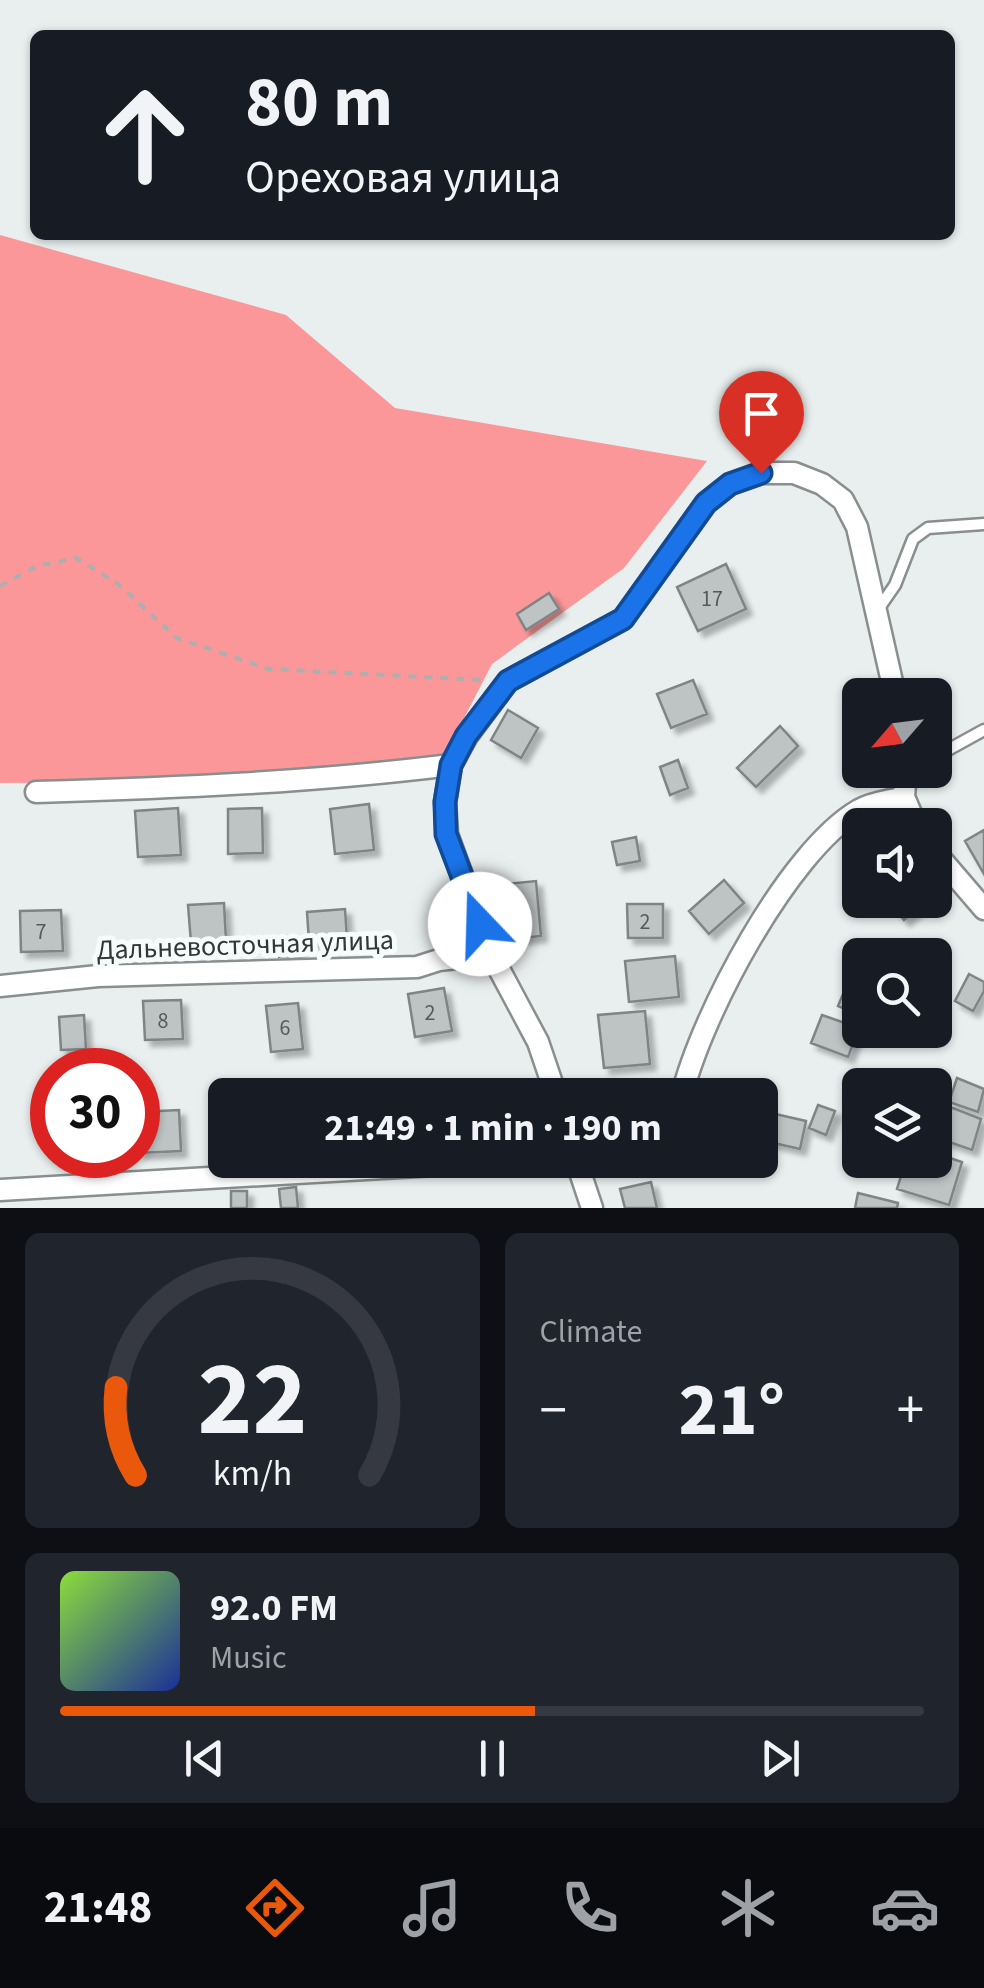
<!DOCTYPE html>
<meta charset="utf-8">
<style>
body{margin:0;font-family:"Source Sans 3",sans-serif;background:#20242c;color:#f1f3f6;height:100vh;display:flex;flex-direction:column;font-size:38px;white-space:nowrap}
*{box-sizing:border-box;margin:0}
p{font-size:32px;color:#9ea1a6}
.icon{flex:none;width:55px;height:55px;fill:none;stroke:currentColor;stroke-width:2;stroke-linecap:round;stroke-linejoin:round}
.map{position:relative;height:1208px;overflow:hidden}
.side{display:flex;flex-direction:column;gap:25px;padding:25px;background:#0d0f14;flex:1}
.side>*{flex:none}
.top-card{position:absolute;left:30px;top:30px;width:925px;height:210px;border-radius:15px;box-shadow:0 2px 8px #0004;background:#171b24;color:#f1f3f6;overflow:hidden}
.needle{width:65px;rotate:242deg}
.tools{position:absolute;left:842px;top:678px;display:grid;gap:20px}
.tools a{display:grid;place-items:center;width:110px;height:110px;border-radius:15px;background:#171b24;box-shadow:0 2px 8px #0004;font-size:50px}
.speed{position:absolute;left:30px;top:1048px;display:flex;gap:20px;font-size:50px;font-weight:700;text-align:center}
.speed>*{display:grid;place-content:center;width:130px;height:130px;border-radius:50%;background:#171b24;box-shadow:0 2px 8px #0004;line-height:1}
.speed .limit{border:15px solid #d22;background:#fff;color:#111}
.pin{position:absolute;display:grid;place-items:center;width:85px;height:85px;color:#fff;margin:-102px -42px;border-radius:50% 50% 50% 0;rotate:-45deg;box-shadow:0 0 10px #0007}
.pin .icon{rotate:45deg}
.me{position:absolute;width:110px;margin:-55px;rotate:339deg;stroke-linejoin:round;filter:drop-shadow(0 0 8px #0008)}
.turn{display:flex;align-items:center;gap:35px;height:210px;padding:0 50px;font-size:45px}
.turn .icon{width:130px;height:130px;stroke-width:2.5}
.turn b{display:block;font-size:70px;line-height:85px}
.big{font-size:75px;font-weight:700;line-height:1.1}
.side .tile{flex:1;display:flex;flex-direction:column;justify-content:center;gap:15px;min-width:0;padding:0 35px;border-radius:15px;background:#20242c}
.side .dial{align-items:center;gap:0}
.dial svg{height:260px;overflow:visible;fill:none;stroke:#363941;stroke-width:7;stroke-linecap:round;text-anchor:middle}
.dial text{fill:#f1f3f6;stroke:none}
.song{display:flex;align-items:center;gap:30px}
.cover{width:120px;height:120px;border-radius:15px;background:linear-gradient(135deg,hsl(90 70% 55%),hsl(230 70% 35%))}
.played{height:10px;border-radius:5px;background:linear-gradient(90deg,#ea580c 55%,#363941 55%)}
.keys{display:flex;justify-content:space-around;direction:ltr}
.heat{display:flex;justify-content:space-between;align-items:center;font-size:55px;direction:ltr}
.side .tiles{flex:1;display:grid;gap:25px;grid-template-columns:1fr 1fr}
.tile:last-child{grid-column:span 2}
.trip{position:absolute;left:208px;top:1078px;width:570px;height:100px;border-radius:15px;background:#171b24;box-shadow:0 2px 8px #0004;font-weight:700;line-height:100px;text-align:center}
.menu{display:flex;height:160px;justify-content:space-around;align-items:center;background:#090b0e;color:#9ea1a6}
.menu .icon{width:70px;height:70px}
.menu .selected{color:#ea580c}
.menu b{font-size:45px;color:#f1f3f6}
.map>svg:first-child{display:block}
.forest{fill:#fb9799}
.building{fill:#bec3c4;stroke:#7f8485;stroke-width:2.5;filter:url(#shadow)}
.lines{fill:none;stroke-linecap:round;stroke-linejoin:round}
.service-casing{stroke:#898e8e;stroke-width:15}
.minor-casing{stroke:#898e8e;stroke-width:25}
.path{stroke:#abafb0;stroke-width:4;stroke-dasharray:8 8;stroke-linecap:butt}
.service{stroke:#fff;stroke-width:10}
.minor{stroke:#fff;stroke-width:20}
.route-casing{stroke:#114b97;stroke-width:25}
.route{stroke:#1a73e8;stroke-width:18}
.labels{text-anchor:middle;stroke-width:10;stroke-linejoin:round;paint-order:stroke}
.number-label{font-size:22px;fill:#565a5a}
.street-label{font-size:28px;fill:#343737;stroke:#f6fcfc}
</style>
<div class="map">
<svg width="984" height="1208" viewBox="0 0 984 1208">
<defs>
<filter id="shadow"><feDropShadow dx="6" dy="6" stdDeviation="2.5" flood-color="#0004"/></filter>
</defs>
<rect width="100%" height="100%" fill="#e9eeef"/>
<!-- forest -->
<path class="forest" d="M0,235L286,315L395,408L707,461L624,568L492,664L432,780L0,783Z"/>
<!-- building -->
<path class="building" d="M726,564L746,609L698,631L677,587Z
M549,593L559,609L526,630L517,614Z
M693,680L707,714L671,728L657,694Z
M508,710L538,728L521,758L491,740Z
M780,726L798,746L756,787L737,768Z
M678,760L688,788L670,795L660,767Z
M369,804L374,850L335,854L330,809Z
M178,808L181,855L138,857L135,811Z
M262,808L263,853L228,854V809Z
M984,830V874L965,841Z
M636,837L640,861L617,865L612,842Z
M724,880L744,903L709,934L689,911Z
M536,881L541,936L511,939L505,884Z
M887,900H928L904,920Z
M224,903L226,941L191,943L188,905Z
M627,904H663V938H628Z
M345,909L347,939L309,942L307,912Z
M61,910L63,951L21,952L20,911Z
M296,935L299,955L279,957L277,937Z
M675,956L679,997L629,1002L625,961Z
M969,974L984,982V991L973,1011L955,1001Z
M848,982L860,986V1015L838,1006Z
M444,988L452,1031L415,1037L408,994Z
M181,1000L183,1039L145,1040L143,1001Z
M298,1003L303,1049L271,1052L266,1006Z
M645,1011L650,1064L604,1068L598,1015Z
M84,1015L86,1049L61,1050L59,1017Z
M822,1015L859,1028L848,1057L811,1043Z
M957,1078L984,1089L978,1112L949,1102Z
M443,1082L444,1095H414L413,1084Z
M656,1087V1095H615L614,1088Z
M935,1101L981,1119L972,1150L935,1137Z
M818,1105L835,1111L826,1135L809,1128Z
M179,1110L181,1151L138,1153V1112Z
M771,1113L806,1121L800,1149L765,1141Z
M935,1153L962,1162L949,1205L897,1189L906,1160H935Z
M651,1182L657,1208H625L620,1189Z
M296,1187L298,1208H281L279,1189Z
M231,1191H247V1208H231Z
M858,1193L898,1203L897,1208H855Z"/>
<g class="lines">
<!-- service casing -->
<g class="service-casing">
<path id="service" d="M877,611L895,585L913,539L928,528L984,524
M935,757L984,730"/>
</g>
<!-- minor casing -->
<g class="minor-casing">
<path id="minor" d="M906,770L904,797L916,825
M36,792C176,788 313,782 451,765
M935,852L984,909
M0,986L98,976L417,967L439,960L491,954
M556,1095L538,1042L491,954L447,834L445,802L451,765L467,736L508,681L623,619L706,503L730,484L761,473H794L822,484L843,500L857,527L895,695
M682,1095C701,1016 788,851 859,810C872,802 890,801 904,797
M576,1160L592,1208
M0,1190L521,1160"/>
</g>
<!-- path -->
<path class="path" d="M0,586L37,566L76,558L117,583L177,638L269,669L484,680"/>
<!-- service -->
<use href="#service" class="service"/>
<!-- minor -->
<use href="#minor" class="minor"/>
</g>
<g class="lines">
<!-- route casing -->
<g class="route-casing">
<path id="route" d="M480,924L446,834L445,802L451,765L466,736L508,681L623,619L706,503L730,484L761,473"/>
</g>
<!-- route -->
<use href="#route" class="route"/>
</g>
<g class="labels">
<!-- number labels -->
<g class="number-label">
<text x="712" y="606">17</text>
<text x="645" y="929">2</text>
<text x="41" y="939">7</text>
<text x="430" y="1020">2</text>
<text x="163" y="1028">8</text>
<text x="285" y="1035">6</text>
</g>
<!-- street labels -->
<g class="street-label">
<text transform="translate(245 944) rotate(-2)" y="10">Дальневосточная улица</text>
</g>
</g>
</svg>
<div class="tools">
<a><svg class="needle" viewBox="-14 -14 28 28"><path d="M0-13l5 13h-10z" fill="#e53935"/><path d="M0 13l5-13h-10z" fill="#9ea1a6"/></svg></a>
<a><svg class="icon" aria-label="sound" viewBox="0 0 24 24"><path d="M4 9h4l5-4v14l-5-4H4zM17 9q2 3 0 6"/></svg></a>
<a><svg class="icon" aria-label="search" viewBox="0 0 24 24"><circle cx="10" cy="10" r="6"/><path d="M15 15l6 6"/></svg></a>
<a><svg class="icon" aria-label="layers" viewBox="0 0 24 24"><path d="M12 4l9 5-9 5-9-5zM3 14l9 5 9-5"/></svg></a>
</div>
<div class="speed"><div class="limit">30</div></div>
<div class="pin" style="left:761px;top:473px;background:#d93025"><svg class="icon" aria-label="arrive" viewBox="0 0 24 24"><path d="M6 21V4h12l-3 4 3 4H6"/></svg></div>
<svg class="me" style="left:480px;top:924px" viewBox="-20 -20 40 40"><circle r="19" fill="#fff"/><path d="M0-13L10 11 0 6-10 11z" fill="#1a73e8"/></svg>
<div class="trip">21:49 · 1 min · 190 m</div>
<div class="top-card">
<div class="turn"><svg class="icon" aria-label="ahead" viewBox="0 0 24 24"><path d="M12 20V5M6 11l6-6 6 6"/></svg><div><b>80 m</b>Ореховая улица</div></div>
</div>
</div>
<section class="side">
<div class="tiles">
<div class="tile dial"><svg viewBox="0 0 100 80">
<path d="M14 69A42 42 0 1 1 86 69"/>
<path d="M14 69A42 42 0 0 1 8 42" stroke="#ea580c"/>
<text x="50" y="56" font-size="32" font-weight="700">22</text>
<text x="50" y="72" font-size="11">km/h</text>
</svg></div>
<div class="tile"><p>Climate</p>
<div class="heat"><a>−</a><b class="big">21°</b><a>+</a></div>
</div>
<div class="tile">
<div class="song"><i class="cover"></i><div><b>92.0 FM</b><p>Music</p></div></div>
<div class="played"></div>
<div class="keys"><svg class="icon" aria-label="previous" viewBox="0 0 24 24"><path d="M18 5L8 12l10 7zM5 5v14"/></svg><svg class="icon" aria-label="pause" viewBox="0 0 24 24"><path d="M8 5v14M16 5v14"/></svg><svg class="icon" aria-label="next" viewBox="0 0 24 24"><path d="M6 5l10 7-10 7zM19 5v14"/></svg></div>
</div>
</div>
</section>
<nav class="menu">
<b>21:48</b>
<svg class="icon selected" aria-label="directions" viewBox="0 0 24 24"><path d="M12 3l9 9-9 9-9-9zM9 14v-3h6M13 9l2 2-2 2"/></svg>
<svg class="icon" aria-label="music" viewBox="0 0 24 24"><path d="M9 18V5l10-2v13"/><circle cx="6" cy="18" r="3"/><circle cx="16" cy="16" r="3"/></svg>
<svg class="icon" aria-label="phone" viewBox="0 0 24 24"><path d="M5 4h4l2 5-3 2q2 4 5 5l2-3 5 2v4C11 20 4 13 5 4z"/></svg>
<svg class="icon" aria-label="climate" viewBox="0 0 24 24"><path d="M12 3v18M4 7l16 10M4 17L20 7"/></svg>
<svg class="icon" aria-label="car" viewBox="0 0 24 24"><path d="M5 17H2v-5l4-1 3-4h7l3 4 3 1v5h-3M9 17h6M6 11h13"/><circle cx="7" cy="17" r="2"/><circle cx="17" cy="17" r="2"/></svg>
</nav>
